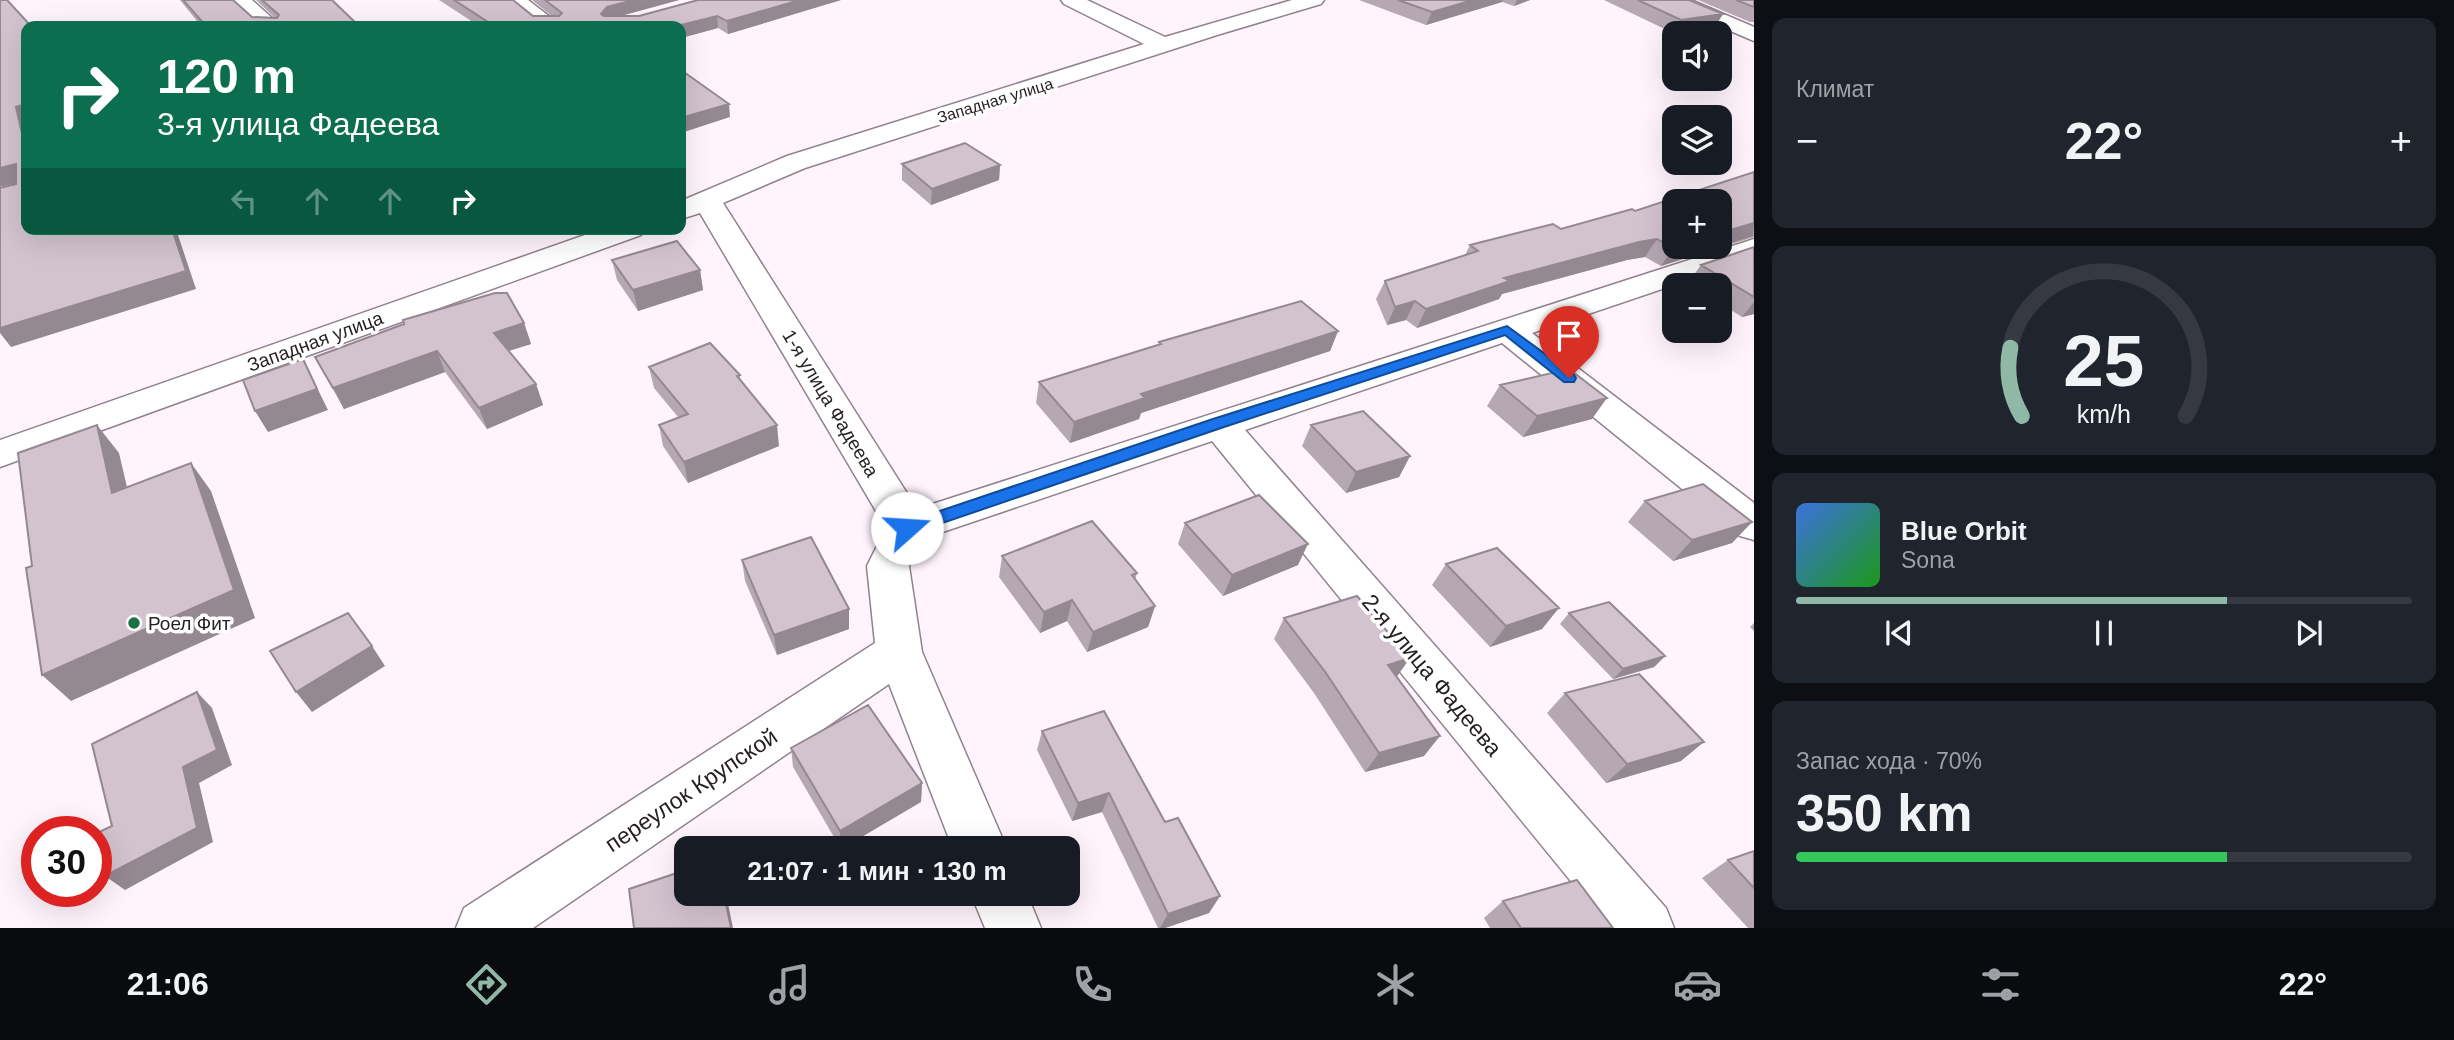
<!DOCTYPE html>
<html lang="ru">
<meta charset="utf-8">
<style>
body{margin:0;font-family:Helvetica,sans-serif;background:#20242c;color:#f1f3f6;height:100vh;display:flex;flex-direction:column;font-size:26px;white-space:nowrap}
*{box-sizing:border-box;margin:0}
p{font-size:23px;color:#9ea1a6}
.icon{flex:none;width:38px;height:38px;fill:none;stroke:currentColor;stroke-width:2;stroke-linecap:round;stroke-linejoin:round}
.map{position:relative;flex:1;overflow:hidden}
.sheet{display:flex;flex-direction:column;gap:18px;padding:18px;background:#0d0f14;width:700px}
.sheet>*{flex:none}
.guide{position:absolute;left:21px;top:21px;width:665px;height:214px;border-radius:14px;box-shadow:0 7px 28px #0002;background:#0b6e4f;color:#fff;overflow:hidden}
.buttons{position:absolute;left:1662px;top:21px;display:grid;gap:14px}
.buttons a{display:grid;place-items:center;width:70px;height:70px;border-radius:14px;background:#171b24;box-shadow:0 7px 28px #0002;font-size:35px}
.speed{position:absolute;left:21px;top:816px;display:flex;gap:14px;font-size:35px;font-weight:700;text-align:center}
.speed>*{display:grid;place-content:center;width:91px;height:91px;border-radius:50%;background:#171b24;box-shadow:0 7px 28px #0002;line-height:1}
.speed .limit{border:10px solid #d22;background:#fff;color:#111}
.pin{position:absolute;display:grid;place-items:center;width:60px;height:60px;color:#fff;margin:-72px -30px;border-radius:50% 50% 50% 0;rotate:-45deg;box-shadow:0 0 7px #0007}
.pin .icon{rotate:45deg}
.me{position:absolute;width:77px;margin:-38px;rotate:71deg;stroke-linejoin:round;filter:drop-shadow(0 0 5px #0008)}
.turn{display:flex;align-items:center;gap:24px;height:147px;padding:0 21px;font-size:32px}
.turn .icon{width:91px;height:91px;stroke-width:2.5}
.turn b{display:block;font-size:49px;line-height:60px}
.lanes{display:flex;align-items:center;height:66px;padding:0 21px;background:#0003;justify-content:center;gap:35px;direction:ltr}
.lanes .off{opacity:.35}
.big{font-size:52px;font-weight:600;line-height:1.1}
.sheet .tile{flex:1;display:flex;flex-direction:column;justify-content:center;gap:10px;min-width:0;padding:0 24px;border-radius:14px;background:#20242c}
.sheet .dial{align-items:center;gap:0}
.dial svg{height:182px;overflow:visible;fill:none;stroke:#363941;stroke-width:7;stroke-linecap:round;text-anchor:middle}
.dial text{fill:#f1f3f6;stroke:none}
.song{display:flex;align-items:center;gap:21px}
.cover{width:84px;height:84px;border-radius:10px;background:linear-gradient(135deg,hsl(220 70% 55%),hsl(120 70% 35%))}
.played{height:7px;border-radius:4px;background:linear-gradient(90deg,#90b8a6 70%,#363941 70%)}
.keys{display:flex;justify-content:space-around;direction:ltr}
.heat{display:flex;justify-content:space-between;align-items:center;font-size:38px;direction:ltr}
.charge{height:10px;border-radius:5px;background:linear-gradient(90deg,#34c759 70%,#363941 0)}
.trip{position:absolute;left:674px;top:836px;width:406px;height:70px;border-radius:14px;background:#171b24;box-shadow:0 7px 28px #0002;font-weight:600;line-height:70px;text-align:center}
.tab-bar{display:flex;height:112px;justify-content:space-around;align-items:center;background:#090b0e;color:#9ea1a6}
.tab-bar .icon{width:49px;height:49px}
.tab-bar .selected{color:#90b8a6}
.tab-bar b{font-size:32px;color:#f1f3f6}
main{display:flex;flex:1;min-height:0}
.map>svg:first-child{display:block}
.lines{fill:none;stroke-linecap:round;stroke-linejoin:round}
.minor-casing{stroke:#91828d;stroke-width:3}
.minor{fill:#fff;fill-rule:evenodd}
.wall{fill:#b5a8b2}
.shaded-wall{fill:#948891}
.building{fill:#d3c3cf;stroke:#948891;stroke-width:2}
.route{fill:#1a73e8;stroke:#114b97;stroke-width:2}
.poi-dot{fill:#197144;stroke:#fff;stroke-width:2.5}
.labels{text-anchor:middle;stroke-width:7;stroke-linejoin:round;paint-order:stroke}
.far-street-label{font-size:16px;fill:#251f23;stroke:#fff}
.street-label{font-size:19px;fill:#251f23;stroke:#fff}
.poi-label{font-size:19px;fill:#251f23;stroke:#fff;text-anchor:start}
.near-street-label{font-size:23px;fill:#251f23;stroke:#fff}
</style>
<main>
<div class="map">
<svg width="1754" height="928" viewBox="0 0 1754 928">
<rect width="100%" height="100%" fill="#fff4fc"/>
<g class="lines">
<!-- minor casing -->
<g class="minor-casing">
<path id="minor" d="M230,0H252L281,26H258Z
M505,0H528L562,26H538Z
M1061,0H1087L1165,37L1292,0H1324L1321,4L1217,35L805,168L723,203L917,509L1754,239V258L1532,333L1754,503V540L1740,536L1502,343L1245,430L1666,908L1674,928H1609L1212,441L922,539L909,566L922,652L1007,849H953L889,684L533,928H456L464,908L875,643L867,566L886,528L700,213L681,219V201L787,156L1144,44L1064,4Z
M1664,0H1691L1754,27V41L1667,4Z
M602,229H645L641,235L0,467V440Z
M971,894H1027L1041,928H985Z"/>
</g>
<!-- minor -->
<use href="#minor" class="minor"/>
</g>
<!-- wall -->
<path class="wall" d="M180,0H233L252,17L275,18L256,0H332L359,26H201Z
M439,0H513L533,16H552L532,0H679L621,16H639L698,0H841L728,34L718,28L681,38V26H479Z
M1359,0H1530L1514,6L1502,2L1426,25Z
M1604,0H1689L1715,27L1673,33Z
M1698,0H1754V22H1750Z
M902,164L1000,165L999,180L931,205L902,180Z
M1754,172V237L1661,266L1645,257L1627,260L1502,294L1499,299L1417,328L1406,320L1387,325L1376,299L1385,281L1465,255L1470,245L1561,229L1635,211Z
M1754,247V314L1742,317L1720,303V285H1691L1688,283L1701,265Z
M612,260L700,270L703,290L638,311L617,280Z
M524,323L531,344L509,351L536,384L543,405L487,429L445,372L344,409L315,357Z
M1338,331L1330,351L1141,413L1139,419L1070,443L1036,403L1039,382L1158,345L1159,342Z
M649,367L740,375V380L779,446L688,483L663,446L659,425L678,417L654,388Z
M1500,385L1592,419L1523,437L1487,406Z
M1311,425L1410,456L1399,477L1346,493L1302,446Z
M1645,501L1752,522L1732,543L1673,561L1628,522Z
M1185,523L1298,565L1223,596L1178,544Z
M1002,556L1137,573L1135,580L1155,606L1148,627L1087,652L1067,621L1040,633L999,577Z
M742,560L849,629L777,655L745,581Z
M1446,564L1542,629L1490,647L1432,585Z
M1569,613L1665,656L1654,667L1613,679L1560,624Z
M1284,618L1424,756L1365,772L1314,693L1274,639Z
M1754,623V631L1750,627Z
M1565,693L1681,761L1606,783L1547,713Z
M1042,731L1165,822L1220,896L1209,913L1165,928H1158L1102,812L1072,821L1037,750Z
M791,748L922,783L921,802L841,849L793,767Z
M1754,851V928H1748L1702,878L1728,860Z
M1503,901L1613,928H1490L1484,918Z"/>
<!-- shaded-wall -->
<path class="shaded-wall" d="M634,0H679L609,19L603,26L601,14L607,7Z
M800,0H841L728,34L727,21Z
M1473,0H1503L1502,2L1426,25L1432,12Z
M1517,0H1530L1514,6Z
M1723,14L1715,27L1673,33L1681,20Z
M717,16L718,28L681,38V26H677Z
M26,104V151L16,107Z
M729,104L730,117L681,133V118Z
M16,164L26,181L0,187V168Z
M1000,165L999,180L931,205L932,189Z
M1754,223L1753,236L1661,266L1673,248L1678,247H1720V233Z
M172,229H176L196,289L11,347L0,333V328Z
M1657,239L1645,257L1627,260L1502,294L1499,299L1417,328L1426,309L1504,278L1639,242Z
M700,270L703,290L638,311L633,290Z
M1415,301L1406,320L1387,325L1395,307Z
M1754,302V314L1742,317Z
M524,323L531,344L501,353L494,333Z
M1338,331L1330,351L1141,413L1139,419L1070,443L1074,422L1141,394Z
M437,351L445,372L344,409L333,388Z
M303,359L328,410L268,432L255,411Z
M536,384L543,405L487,429L479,408Z
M1607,398L1592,419L1523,437L1537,416Z
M97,425L119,453L135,521L112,493Z
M777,425L779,446L688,483L684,462Z
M1410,456L1399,477L1346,493L1356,472Z
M191,463L211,491L255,618L71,701L42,675Z
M1752,522L1732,543L1673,561L1692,540Z
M1308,544L1298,565L1223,596L1232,575Z
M1072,600L1067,621L1040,633L1044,612Z
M1155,606L1148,627L1087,652L1093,632Z
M1559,608L1542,629L1490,647L1506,626Z
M849,609V629L777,655L774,635Z
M372,646L385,666L312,712L296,692Z
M1665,656L1654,667L1613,679L1623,669Z
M1410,658L1396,678L1388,665Z
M197,692L212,708L232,765L199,783L213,842L125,890L105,876L183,767Z
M1440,736L1424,756L1365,772L1379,753Z
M1704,742L1681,761L1606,783L1627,764Z
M922,783L921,802L841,849L840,831Z
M1109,793L1102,812L1072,821L1078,803Z
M724,894H726L733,928H731Z
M1220,896L1209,913L1165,928H1160L1168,914Z"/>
<!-- building -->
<path class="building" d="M0,0H7L31,26H26V104L16,107L26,151V229H172L186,271L0,328V188L16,184V164L0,168Z
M183,0H233L252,17L277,18L279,15L262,0H332L359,26H206Z
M454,0H513L533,16H559L562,13L545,0H634L607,7L601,14L604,16H639L698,0H800L727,21L717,16L677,26H484L491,24Z
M1398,0H1473L1432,12Z
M1638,0H1689L1723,14L1681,20Z
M1736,0H1754V7Z
M681,70L729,104L681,118Z
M965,143L1000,165L932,189L902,164Z
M1754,172V223L1720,233V201H1675V247H1678L1673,248L1657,239L1639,242L1504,278L1510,281L1426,309L1415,301L1395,307L1385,281L1478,251L1470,245L1553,224L1561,229L1632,209L1635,211Z
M677,241L700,270L633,290L612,260Z
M1754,247V297L1701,265Z
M495,293H507L524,323L494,333L536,384L479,408L437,351L333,388L315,357L404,324L403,320Z
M1301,301L1338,331L1141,394L1145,398L1074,422L1039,382L1161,344L1159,342Z
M710,343L740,375L737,376L777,425L684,462L659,425L688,414L649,367Z
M303,359L317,389L255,411L243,380Z
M1569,369L1607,398L1537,416L1500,385Z
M1363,411L1410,456L1356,472L1311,425Z
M97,425L112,493L191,463L234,590L42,675L26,568L32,566L18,453Z
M1703,484L1752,522L1692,540L1645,501Z
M1259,495L1308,544L1232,575L1185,523Z
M1092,521L1137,573L1132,575L1155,606L1093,632L1072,600L1044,612L1002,556Z
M811,537L849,609L774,635L742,560Z
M1497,548L1559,608L1506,626L1446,564Z
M1357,596L1410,658L1388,665L1440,736L1379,753L1326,673L1284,618Z
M1609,602L1665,656L1623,669L1569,613Z
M348,613L372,646L296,692L270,651Z
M1639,674L1704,742L1627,764L1565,693Z
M197,692L217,750L183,767L197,828L105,876L97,833L112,826L92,744Z
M868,705L922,783L840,831L791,748Z
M1104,711L1165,822L1178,818L1220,896L1168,914L1109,793L1078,803L1042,731Z
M1754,851V888L1728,860Z
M686,870V894H724L731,928H634L629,889Z
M1577,880L1613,928H1521L1503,901Z"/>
<!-- route -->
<path class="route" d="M1507,326L1574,375L1576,378L1574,382H1564L1505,335L1224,427L913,533H901L899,528L901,524L1213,419Z"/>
<!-- markers -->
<circle class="poi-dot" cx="134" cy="623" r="7"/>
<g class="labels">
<!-- far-street labels -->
<g class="far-street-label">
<text transform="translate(995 100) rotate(-17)" y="6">Западная улица</text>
</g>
<!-- street labels -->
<g class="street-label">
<text transform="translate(315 341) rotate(-20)" y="7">Западная улица</text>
<text transform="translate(831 403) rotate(59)" y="7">1-я улица Фадеева</text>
</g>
<!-- poi labels -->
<g class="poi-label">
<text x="148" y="630">Роел Фит</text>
</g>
<!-- near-street labels -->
<g class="near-street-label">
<text transform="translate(1432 675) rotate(50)" y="8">2-я улица Фадеева</text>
<text transform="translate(691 790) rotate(-34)" y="8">переулок Крупской</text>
</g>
</g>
</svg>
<div class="buttons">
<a><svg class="icon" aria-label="sound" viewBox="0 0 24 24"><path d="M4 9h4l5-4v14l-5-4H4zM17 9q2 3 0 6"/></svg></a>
<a><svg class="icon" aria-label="layers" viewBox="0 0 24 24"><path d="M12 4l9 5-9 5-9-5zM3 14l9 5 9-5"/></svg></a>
<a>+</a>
<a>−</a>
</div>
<div class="speed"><div class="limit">30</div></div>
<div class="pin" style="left:1569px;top:378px;background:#d93025"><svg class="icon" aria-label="arrive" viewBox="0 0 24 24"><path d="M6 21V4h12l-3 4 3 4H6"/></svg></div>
<svg class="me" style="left:907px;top:528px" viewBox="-20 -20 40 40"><circle r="19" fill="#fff"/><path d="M0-13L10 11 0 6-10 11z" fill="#1a73e8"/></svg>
<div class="trip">21:07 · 1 мин · 130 m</div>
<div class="guide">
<div class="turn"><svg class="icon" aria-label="right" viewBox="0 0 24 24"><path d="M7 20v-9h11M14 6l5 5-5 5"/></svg><div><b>120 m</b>3-я улица Фадеева</div></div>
<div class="lanes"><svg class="icon off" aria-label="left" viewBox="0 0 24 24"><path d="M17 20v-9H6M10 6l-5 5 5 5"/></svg><svg class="icon off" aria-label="ahead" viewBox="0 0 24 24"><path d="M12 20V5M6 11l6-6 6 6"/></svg><svg class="icon off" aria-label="ahead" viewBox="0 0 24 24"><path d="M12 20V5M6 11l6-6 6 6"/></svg><svg class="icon" aria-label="right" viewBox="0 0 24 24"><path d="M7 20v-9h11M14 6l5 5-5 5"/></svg></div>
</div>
</div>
<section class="sheet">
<div class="tile"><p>Климат</p>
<div class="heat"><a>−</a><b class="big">22°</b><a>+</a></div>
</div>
<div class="tile dial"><svg viewBox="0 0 100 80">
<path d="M14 69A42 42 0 1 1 86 69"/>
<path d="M14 69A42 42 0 0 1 9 39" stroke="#90b8a6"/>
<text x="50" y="56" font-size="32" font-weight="700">25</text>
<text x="50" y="72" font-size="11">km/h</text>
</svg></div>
<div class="tile">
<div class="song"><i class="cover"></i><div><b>Blue Orbit</b><p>Sona</p></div></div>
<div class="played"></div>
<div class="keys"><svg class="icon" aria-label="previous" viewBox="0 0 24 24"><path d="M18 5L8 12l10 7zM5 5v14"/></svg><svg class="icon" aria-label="pause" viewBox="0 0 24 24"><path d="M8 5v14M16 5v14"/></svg><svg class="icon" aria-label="next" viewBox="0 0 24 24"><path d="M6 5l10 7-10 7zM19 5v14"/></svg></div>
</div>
<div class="tile"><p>Запас хода · 70%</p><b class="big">350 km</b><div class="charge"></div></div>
</section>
</main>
<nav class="tab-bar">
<b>21:06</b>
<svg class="icon selected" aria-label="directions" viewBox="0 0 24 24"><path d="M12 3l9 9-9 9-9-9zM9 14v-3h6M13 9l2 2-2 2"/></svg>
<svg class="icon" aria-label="music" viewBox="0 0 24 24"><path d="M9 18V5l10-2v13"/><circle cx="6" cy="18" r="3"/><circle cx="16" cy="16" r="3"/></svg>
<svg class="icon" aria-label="phone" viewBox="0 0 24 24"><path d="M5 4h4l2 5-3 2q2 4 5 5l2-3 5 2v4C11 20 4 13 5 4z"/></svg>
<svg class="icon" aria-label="climate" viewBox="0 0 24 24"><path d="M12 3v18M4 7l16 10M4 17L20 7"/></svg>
<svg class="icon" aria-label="car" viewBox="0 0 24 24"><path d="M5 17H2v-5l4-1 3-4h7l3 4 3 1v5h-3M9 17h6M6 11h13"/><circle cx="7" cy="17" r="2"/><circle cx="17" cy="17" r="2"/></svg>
<svg class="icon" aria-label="filters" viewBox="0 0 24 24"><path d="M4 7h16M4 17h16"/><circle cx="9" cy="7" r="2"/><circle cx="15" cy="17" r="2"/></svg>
<b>22°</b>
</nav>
